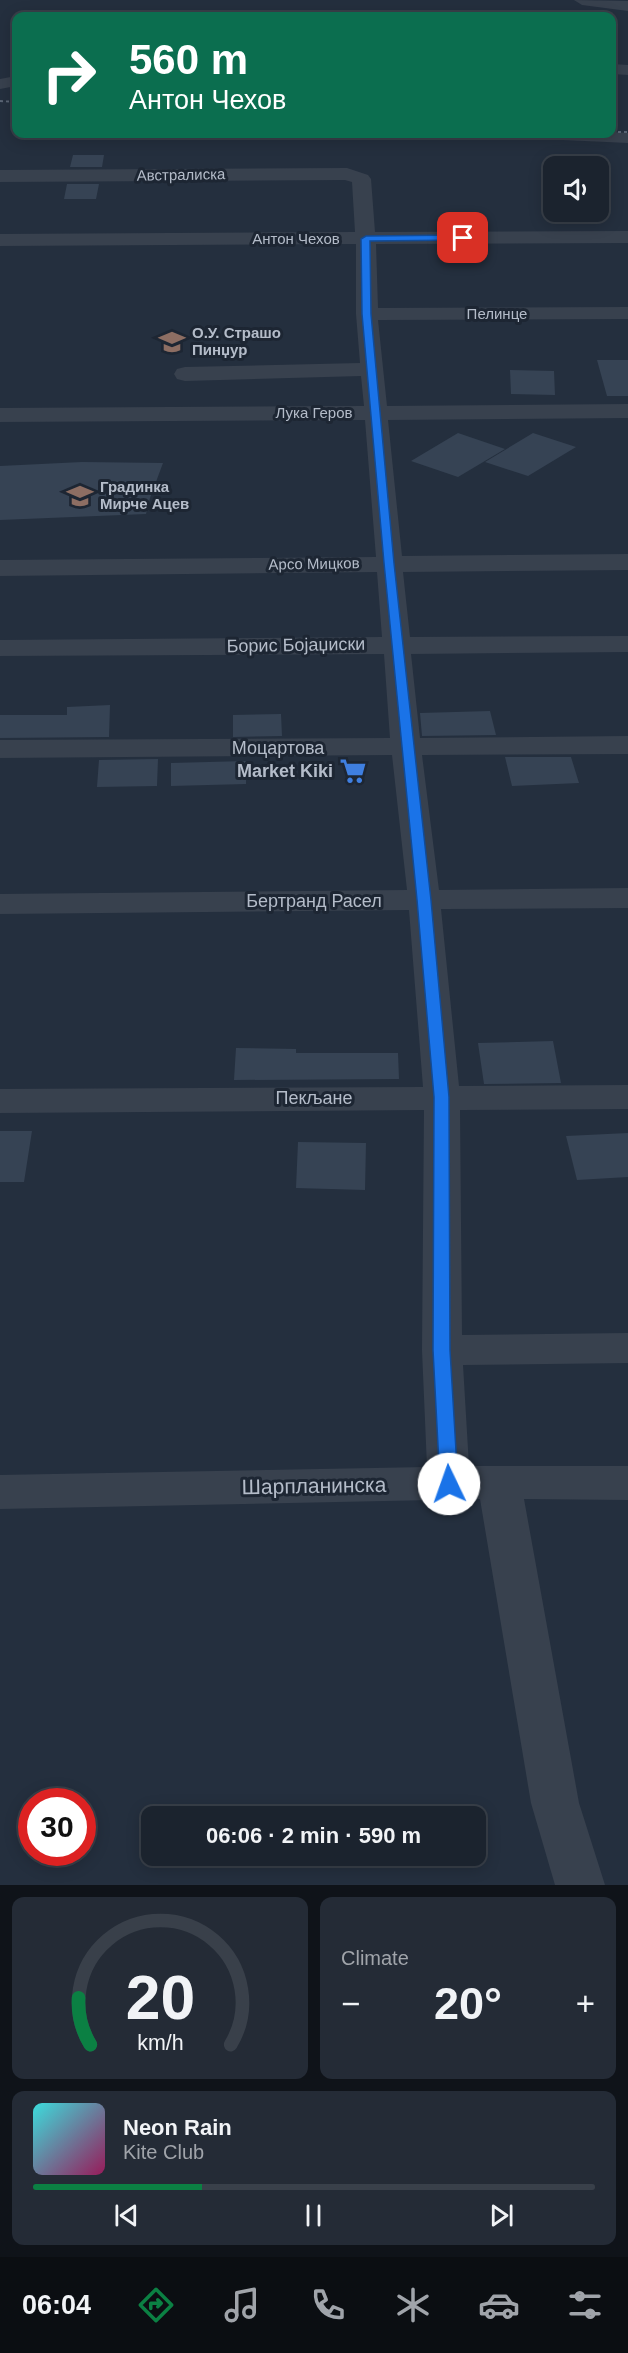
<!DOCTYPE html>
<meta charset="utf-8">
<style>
body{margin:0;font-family:Helvetica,sans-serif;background:#242b36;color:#f1f3f6;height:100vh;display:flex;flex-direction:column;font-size:22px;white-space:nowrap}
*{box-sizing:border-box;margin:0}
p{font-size:20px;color:#a0a4aa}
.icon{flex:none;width:33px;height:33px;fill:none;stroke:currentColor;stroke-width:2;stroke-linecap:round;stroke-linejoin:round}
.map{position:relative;height:1885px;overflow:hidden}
.details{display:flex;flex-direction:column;gap:12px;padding:12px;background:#0f1319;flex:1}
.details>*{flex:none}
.guide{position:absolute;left:12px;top:12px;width:604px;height:126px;border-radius:12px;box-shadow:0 3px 15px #0003,0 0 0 2px #39404a;background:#0b6e4f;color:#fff;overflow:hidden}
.buttons{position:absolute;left:543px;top:156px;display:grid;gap:12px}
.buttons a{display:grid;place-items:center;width:66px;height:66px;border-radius:12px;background:#1b232e;box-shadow:0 3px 15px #0003,0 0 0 2px #39404a;font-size:30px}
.speed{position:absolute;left:18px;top:1788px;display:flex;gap:12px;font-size:30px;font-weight:700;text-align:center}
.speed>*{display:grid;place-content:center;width:78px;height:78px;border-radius:50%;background:#1b232e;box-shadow:0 3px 15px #0003,0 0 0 2px #39404a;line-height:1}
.speed .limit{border:9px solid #d22;background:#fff;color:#111}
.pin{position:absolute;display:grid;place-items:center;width:51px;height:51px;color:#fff;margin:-26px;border-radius:12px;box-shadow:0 3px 9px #0006}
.me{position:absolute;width:66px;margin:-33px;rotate:357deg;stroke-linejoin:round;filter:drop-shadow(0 0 4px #0008)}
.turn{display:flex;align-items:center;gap:21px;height:126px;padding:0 18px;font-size:27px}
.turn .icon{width:78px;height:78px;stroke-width:2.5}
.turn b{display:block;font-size:42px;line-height:51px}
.big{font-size:45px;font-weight:700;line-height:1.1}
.details .tile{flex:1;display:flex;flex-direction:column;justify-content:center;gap:9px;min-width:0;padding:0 21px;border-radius:12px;background:#242b36}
.details .dial{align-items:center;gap:0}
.dial svg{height:156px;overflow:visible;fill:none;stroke:#39404a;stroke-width:7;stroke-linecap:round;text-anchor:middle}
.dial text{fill:#f1f3f6;stroke:none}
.song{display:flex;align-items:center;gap:18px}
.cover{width:72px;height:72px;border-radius:9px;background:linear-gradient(135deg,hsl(180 70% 55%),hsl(330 70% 35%))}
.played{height:6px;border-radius:3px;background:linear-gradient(90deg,#0b8043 30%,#39404a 30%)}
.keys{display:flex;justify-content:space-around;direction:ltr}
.heat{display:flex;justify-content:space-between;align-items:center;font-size:33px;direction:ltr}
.details .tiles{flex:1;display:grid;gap:12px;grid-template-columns:1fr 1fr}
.tile:last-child{grid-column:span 2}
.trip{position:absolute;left:141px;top:1806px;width:345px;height:60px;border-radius:12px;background:#1b232e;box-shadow:0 3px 15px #0003,0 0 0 2px #39404a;font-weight:700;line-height:60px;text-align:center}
.menu{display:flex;height:96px;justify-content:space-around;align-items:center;background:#0b0e12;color:#a0a4aa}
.menu .icon{width:42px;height:42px}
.menu .active{color:#0b8043}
.menu b{font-size:27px;color:#f1f3f6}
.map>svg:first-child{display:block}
.building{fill:#364354}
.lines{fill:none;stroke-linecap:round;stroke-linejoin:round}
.minor{fill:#38414e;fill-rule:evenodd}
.rail{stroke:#5a6575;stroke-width:2;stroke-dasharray:3 3;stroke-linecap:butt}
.route{fill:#1a73e8;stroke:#114b97;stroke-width:1.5}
.labels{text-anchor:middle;stroke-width:6;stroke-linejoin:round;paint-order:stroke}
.far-street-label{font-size:15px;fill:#b4bcc9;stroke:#1d2633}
.far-poi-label{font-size:15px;font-weight:bold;fill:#b4bcc9;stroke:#1d2633;text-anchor:start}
.street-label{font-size:18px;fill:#b4bcc9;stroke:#1d2633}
.poi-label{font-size:18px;font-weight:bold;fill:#b4bcc9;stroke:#1d2633;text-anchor:end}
.near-street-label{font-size:21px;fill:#b4bcc9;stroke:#1d2633}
</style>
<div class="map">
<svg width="628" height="1885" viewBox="0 0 628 1885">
<rect width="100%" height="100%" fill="#242f3e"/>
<!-- building -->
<path class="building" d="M73,155H104L102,167H70Z
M67,184H99L96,199H64Z
M597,360H628V396H607Z
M510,370L554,371L555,395L511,394Z
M458,433L505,449L458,477L411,461Z
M533,433L576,447L528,476L485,462Z
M82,462L163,463L150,498L146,514L0,520V466Z
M110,705L109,737L0,738V715H67V707Z
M490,711L496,735L422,736L420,713Z
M281,714L282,736L233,737V715Z
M505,757H571L579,783L512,786Z
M158,759L157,786L97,787L99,760Z
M246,761V784L171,786V763Z
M553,1041L561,1083L484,1084L478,1043Z
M236,1048L296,1049V1053H398L399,1079L234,1080Z
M0,1131H32L24,1182H0Z
M628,1133V1177L577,1180L566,1136Z
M298,1142L366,1143L365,1190L296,1188Z"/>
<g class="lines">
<!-- minor -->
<path class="minor" d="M574,0L628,1V11L582,5Z
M612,64L628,65V75L612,74Z
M16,76V86L0,89V79Z
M612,132L628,133V143L541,139L535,138L532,134Z
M347,168L368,175L371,179L375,232L628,231V243L376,244L378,308L628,307V319L378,320L387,406L628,404V418L388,420L402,556L628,554V570L403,572L410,637L628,636V652L411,654L420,738L628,736V754L422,755L439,890L628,888V908L441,909L459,1086L628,1085V1109L460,1110L462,1335L628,1333V1363L463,1365L469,1466H628V1500L524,1499L579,1803L605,1885H555L531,1803L480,1499L0,1509V1475L427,1467L422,1350L424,1110L0,1113V1089L423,1087L409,910L0,914V894L407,890L392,755L0,758V740L390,738L384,654L0,656V640L382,637L377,572L0,576V560L376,557L365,420L0,422V408L364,406L361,376L185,381L177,379L174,374L177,369L185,367L360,363L356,314V244L0,246V234L355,232L352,182L345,180L0,182V170Z"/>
<!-- rail -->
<path class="rail" d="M0,101L16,102
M612,132H628"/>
</g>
<!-- route -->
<path class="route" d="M463,235L467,238L466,240L370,241L371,314L394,563L431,900L449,1097L450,1350L458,1484L455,1488L449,1490L442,1488L440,1484L433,1350L434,1097L417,900L384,563L362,314L361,239L366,236Z"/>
<!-- icons -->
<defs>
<g id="school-bare" transform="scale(2.07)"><path d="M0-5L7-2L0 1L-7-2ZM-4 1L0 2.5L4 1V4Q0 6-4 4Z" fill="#8d6e63" stroke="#1d2633" stroke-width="2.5" paint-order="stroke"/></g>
<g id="supermarket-bare" transform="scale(2.07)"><path d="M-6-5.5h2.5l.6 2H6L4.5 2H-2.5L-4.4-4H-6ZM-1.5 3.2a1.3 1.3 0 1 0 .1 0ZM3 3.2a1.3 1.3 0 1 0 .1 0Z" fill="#3f7fe0" stroke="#1d2633" stroke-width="2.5" paint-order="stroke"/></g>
</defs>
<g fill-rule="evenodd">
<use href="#school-bare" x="172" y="342"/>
<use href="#school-bare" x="80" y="496"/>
<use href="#supermarket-bare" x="353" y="771"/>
</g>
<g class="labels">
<!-- far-street labels -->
<g class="far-street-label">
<text transform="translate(181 175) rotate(-1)" y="5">Австралиска</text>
<text x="296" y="244">Антон Чехов</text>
<text x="497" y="319">Пелинце</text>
<text x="314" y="418">Лука Геров</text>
<text transform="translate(314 564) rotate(-1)" y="5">Арсо Мицков</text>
</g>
<!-- far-poi labels -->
<g class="far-poi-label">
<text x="192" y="338">О.У. Страшо<tspan x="192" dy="17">Пинџур</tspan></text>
<text x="100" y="492">Градинка<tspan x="100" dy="17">Мирче Ацев</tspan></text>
</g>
<!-- street labels -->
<g class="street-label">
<text transform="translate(296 645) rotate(-1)" y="6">Борис Бојаџиски</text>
<text x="278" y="754">Моцартова</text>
<text x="314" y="907">Бертранд Расел</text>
<text x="314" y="1104">Пекљане</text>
</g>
<!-- poi labels -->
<g class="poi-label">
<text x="333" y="777">Market Kiki</text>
</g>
<!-- near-street labels -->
<g class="near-street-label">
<text transform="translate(314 1486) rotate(-1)" y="7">Шарпланинска</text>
</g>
</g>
</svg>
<div class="buttons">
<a><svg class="icon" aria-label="sound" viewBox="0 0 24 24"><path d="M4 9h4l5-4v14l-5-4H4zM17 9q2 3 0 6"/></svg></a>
</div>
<div class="speed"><div class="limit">30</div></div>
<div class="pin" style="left:463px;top:238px;background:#d93025"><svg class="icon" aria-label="arrive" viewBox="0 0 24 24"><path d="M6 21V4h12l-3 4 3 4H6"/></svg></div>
<svg class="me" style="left:449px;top:1484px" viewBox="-20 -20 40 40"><circle r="19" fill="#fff"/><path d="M0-13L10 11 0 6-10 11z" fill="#1a73e8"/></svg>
<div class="trip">06:06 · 2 min · 590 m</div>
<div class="guide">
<div class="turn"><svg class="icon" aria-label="right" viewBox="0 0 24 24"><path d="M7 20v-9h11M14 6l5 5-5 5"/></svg><div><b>560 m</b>Антон Чехов</div></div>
</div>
</div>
<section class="details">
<div class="tiles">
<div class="tile dial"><svg viewBox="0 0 100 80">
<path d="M14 69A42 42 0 1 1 86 69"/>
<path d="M14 69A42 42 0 0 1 8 45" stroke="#0b8043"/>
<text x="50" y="56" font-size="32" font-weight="700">20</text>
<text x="50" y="72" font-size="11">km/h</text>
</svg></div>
<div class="tile"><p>Climate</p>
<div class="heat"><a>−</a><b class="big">20°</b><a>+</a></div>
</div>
<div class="tile">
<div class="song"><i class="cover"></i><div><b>Neon Rain</b><p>Kite Club</p></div></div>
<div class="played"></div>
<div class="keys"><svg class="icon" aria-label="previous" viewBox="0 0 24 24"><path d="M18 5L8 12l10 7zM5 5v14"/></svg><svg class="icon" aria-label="pause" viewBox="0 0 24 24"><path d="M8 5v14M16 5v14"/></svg><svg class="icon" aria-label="next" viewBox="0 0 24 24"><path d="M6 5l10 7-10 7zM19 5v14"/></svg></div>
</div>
</div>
</section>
<nav class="menu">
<b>06:04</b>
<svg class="icon active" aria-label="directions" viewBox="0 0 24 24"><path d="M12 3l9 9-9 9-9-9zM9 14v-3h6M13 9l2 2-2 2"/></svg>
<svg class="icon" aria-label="music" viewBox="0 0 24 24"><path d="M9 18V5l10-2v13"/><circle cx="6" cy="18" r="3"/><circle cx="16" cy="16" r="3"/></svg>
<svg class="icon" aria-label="phone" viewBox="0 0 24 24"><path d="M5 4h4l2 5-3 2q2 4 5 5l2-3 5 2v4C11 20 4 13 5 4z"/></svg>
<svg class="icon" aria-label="climate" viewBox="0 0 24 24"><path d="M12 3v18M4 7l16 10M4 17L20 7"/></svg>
<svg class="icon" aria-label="car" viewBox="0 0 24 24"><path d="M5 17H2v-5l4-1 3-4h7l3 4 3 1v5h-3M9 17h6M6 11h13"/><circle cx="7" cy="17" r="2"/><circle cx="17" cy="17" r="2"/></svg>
<svg class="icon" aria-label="filters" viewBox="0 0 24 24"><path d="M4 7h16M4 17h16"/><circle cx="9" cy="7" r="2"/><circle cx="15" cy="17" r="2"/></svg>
</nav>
